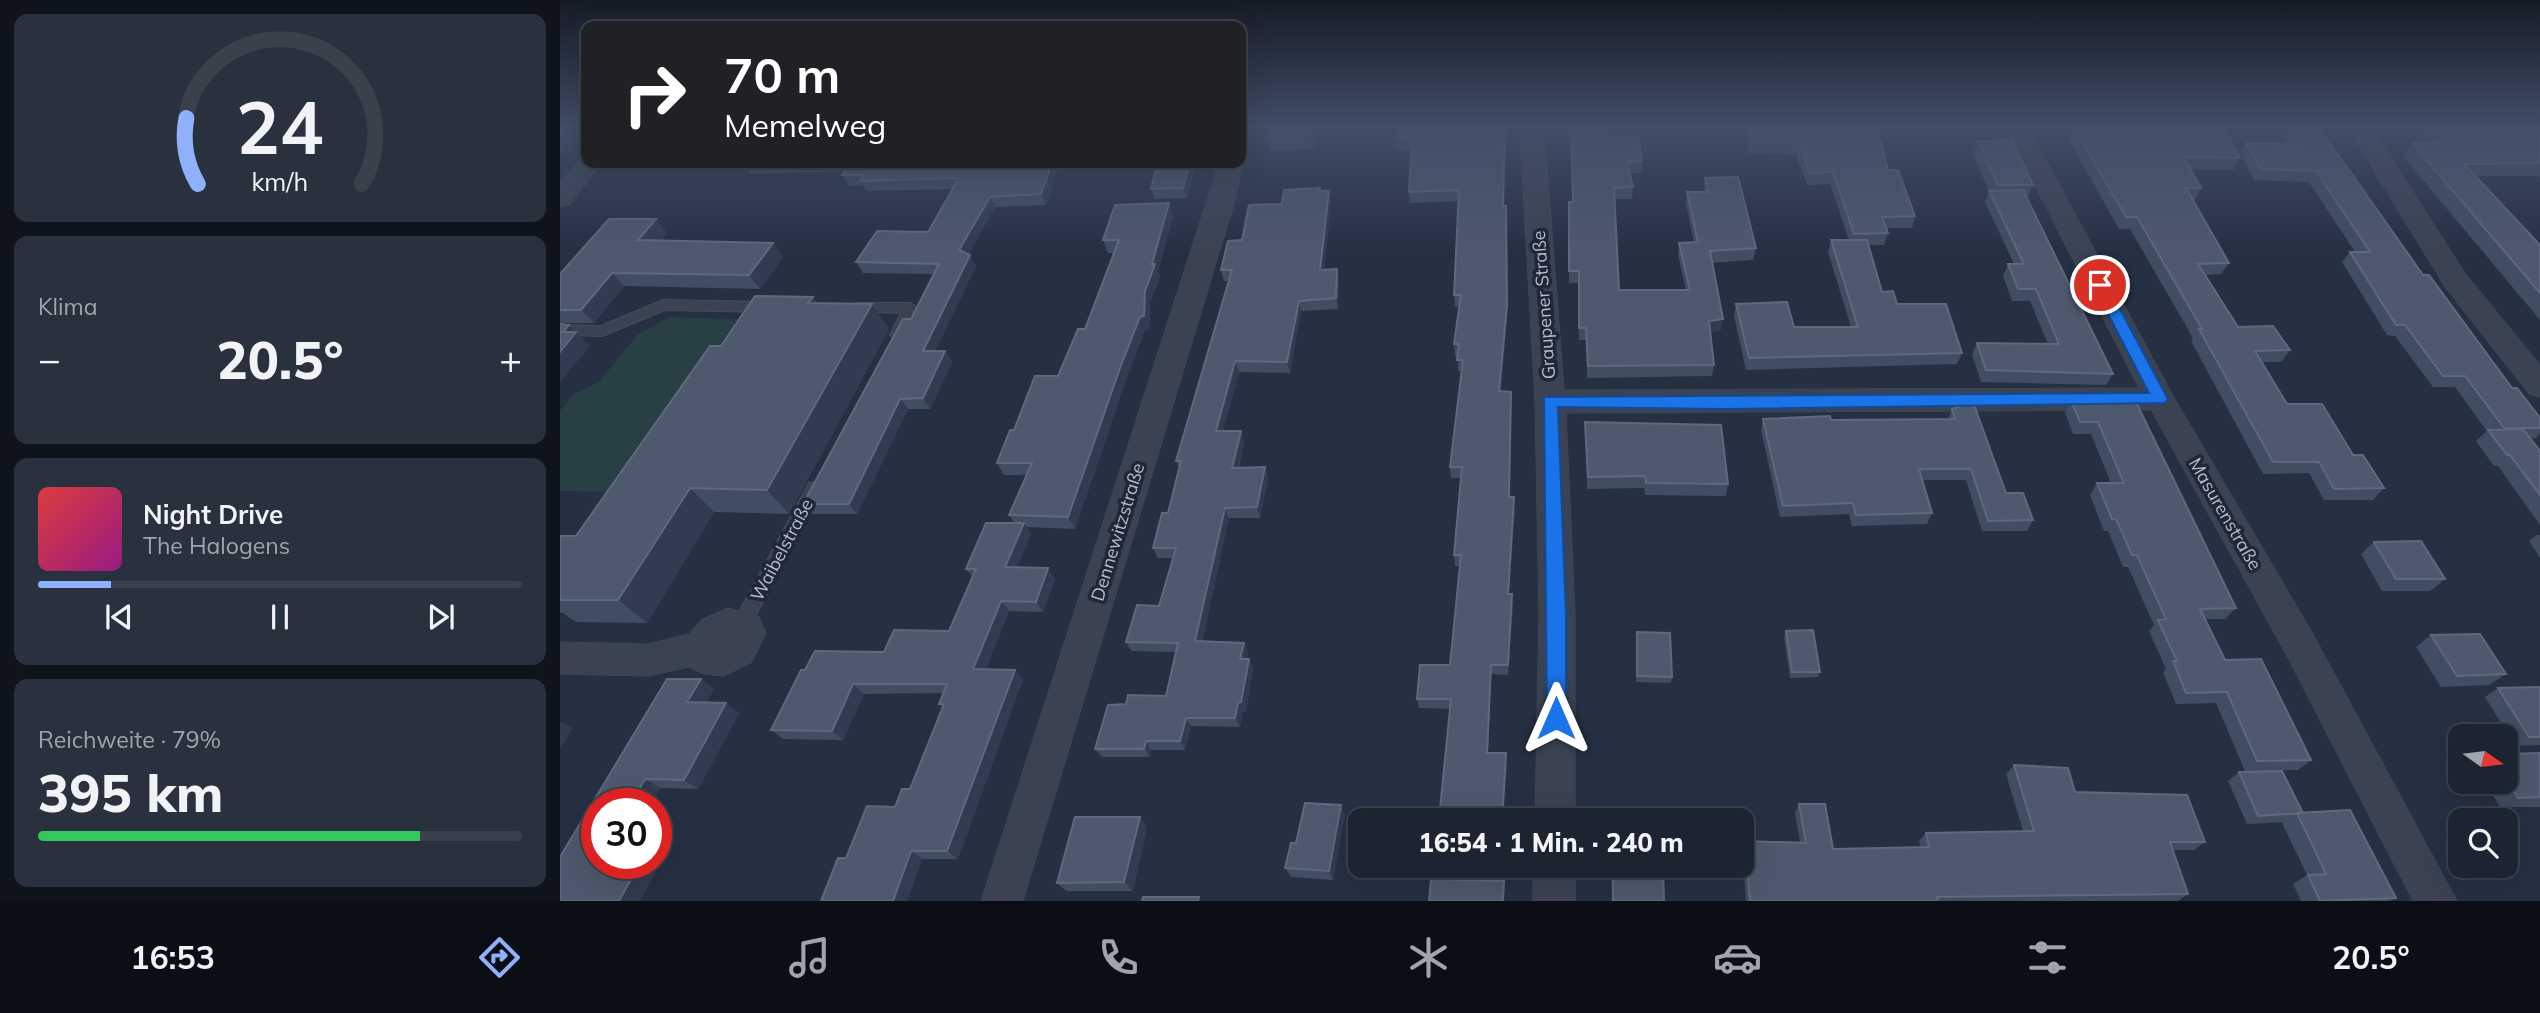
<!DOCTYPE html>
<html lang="de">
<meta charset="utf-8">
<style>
body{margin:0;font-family:Mulish,sans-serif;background:#29303e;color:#f1f3f6;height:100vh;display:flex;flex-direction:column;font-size:26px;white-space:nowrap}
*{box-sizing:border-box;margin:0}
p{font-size:23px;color:#a0a4ac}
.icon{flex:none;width:38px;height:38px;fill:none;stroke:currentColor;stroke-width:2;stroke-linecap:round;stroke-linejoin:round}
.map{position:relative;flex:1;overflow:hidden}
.details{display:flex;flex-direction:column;gap:14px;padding:14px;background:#0f141c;width:560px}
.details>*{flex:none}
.top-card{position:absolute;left:21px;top:21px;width:665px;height:147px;border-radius:14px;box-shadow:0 7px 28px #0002,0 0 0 2px #3a414d;background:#202124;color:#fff;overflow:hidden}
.needle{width:46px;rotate:104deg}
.tools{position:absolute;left:1888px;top:724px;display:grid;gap:14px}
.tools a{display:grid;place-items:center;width:70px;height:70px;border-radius:14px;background:#1c2432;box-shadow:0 7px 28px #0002,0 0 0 2px #3a414d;font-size:35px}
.speed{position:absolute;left:21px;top:788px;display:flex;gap:14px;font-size:35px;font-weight:700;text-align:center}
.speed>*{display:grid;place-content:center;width:91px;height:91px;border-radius:50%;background:#1c2432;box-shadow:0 7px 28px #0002,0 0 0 2px #3a414d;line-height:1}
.speed .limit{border:10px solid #d22;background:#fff;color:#111}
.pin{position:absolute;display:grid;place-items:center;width:60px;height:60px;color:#fff;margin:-30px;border:4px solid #fff;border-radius:50%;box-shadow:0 2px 7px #0007}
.me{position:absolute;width:77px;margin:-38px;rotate:0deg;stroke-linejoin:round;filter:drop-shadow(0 0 5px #0008)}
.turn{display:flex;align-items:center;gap:24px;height:147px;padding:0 28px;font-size:32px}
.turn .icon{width:91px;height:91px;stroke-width:2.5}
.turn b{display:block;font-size:49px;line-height:60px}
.big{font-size:52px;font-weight:800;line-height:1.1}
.details .tile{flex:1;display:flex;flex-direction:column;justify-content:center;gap:10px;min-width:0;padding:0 24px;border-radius:14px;background:#29303e}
.details .dial{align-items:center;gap:0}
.dial svg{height:182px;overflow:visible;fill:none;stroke:#3a414d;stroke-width:7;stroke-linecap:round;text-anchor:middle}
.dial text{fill:#f1f3f6;stroke:none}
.song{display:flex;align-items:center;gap:21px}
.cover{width:84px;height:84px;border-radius:10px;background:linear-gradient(135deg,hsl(0 70% 55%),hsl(310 70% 35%))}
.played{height:7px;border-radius:4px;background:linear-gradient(90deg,#8fb0fa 15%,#3a414d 15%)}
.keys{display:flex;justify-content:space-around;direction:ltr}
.heat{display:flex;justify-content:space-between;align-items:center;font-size:38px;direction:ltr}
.charge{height:10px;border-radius:5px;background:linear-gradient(90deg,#34c759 79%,#3a414d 0)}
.trip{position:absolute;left:788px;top:808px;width:406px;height:70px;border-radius:14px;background:#1c2432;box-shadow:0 7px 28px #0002,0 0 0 2px #3a414d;font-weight:800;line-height:70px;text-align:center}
.tabs{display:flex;height:112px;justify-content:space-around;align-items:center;background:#0b0e14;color:#a0a4ac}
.tabs .icon{width:49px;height:49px}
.tabs .current{color:#8fb0fa}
.tabs b{font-size:32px;color:#f1f3f6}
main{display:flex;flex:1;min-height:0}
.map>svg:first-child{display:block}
.green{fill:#283f44}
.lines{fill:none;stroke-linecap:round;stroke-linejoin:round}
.service-casing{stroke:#444c5c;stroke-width:2}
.minor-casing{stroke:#444c5c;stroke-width:1}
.service{fill:#3b4353;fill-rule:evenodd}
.minor{fill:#3b4353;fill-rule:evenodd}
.wall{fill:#414d61}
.shaded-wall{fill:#313c50}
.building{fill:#4e596d;stroke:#5e697c;stroke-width:2}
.route{fill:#1a73e8;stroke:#114b97;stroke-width:2}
.labels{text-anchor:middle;stroke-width:7;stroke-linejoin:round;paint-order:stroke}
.street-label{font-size:18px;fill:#b8becc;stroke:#1f2738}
</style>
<main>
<section class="details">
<div class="tile dial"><svg viewBox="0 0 100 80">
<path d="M14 69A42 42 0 1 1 86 69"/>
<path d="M14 69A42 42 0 0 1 9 40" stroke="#8fb0fa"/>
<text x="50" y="56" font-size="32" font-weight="700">24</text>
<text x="50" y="72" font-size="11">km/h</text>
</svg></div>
<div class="tile"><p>Klima</p>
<div class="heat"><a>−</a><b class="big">20.5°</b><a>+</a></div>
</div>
<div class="tile">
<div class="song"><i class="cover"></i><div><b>Night Drive</b><p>The Halogens</p></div></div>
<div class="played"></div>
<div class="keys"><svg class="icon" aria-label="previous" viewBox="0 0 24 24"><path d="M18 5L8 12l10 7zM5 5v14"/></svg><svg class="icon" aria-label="pause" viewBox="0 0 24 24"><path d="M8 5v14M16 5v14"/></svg><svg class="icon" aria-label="next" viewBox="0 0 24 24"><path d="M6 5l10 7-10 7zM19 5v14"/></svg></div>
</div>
<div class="tile"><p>Reichweite · 79%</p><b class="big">395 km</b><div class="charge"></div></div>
</section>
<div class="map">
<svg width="1980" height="901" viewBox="0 0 1980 901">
<rect width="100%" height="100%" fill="#263043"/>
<!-- green -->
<path class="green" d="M110,317L192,320L73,492L0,491V411L13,394L39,382L78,334Z"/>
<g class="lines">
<!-- service casing -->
<g class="service-casing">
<path id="service" d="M103,300L207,302L214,307L207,312L105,310L42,336L0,335V325L41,326Z
M296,303H351L358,308L342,339L337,340L330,335L341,313L291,311L289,308L291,305Z
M255,482L261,483L263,488L188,630L182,632L176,630L173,624L176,618L249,483Z"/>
</g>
<!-- minor casing -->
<g class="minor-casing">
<path id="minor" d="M960,126H984L1004,390L1579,388L1444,126H1468L1612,394L1753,634L1897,901H1853L1727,656L1591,410L1006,413L1015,615V821H975L979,615L975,401Z
M1787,126H1811L1905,273L1980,365V397L1969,394L1885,287Z
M26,156V163H42L9,205L0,207V183L21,158Z
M681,159L683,163L676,197L463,901H421L659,163H681Z
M169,608L199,617L206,633L192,662L164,676L144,674L129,667L88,676L0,674V642L88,644L129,634L141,620Z
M974,866H1016L1015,901H973Z"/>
</g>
<!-- service -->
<use href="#service" class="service"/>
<!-- minor -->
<use href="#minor" class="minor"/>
</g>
<!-- wall -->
<path class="wall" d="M709,126H757L754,149L710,150L707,137Z
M837,126L944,206L946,217L947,317L941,391L951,392L950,497H954L955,508L949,594L953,604L948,675L931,674L928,753L947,762L944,821H879L890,709L859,708L857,699L890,665L900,566H895L894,555L901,478H891L890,467L901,371H898V356H895L894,344L899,307H895L894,295L899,201L850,203L849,192L852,149L837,150L836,138Z
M1010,126H1044V136L1082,161L1081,173H1070L1073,187L1072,199H1055L1059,290H1126L1118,255L1119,243L1134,242L1126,204L1127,192H1144L1145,178L1196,248L1193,260L1152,263L1161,330L1151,332L1154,365L1152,376L1027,378L1026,340H1019V283H1009V202H1012Z
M1185,126H1317L1328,170L1355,216L1352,228H1326L1328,233L1324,245H1309L1322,292L1337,304L1402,353L1397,364L1186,370L1174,316L1176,304L1234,327H1291L1268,252L1271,240H1289L1270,184L1247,185L1236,154L1189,153Z
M1717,126H1758L1863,275L1952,388L1980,418V434L1976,438H1970L1980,451V525L1938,466H1934L1916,441L1927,431L1895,387H1873L1835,336L1827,335L1782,262L1790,252H1795L1749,182L1694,180L1680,153L1686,143L1725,144L1715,129Z
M1846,126H1980V178L1978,176H1915L1980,245V320L1843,156L1852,143H1861Z
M1514,128L1680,158L1673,170L1630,169L1641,188L1635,200H1633L1669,263L1661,274L1645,275L1678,327L1730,350L1721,362H1702L1727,404L1793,455L1824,488L1813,500H1764L1749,473L1703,474L1631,341L1633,338L1570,229H1559L1509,140Z
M1418,141L1473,185L1467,198L1553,374L1546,385L1421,382L1412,355L1417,343L1488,344L1470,301H1452L1443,276L1448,264H1454L1425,202L1429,191L1413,154Z
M75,163H110L76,164Z
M162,163H500L486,205L435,207L408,255L416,266L375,351H385L392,362L370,409H348L297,514H252L243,504L351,319L374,274L303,273L296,262L368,232L393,189L307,191L303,185L289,186L282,175L284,171L191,174L185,166L165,167Z
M597,163H636L627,198L594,199L591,189Z
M761,191L771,202L764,270L777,269L779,280L778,309L741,311L730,373L679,372L663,431L684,442L679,468L705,467L708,478L700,518H669L642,642L684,643L688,653L687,659H689L693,668L686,711L683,712L680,727L631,726L625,750H591L590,757H542L535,749L566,704L606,696L616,652L571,651L566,642L599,606L613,558H598L593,548L608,513L619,469L616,461L669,281H664L661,270L682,240L722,204Z
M613,216L598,271L600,277L590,303L589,329L585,330L566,380L515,529L466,527L471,534L457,567L495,579L483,612L449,611L426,669L455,670L463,679L398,859H362L347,901H261L286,858L335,807L350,789L382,707L379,704L383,693L304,694L283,740L223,739L211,730L245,670L324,652L389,631L413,577L406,569L455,523L449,515L467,475H444L437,463L454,430L498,376L525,329L554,253H548L543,240Z
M107,232L101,241L213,243L223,257L200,289L64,286L34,323H0V274Z
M253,297L258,303L329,329L229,514L154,512L87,623L16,622L3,613H0V536H16L161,346Z
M1575,400L1676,608L1665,619H1645L1665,660L1751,760L1738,770L1685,771L1656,703L1616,704L1603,672L1606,669L1589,631L1594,625L1568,567H1563L1548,531H1544L1530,495L1537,483H1551L1531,434H1513L1505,413L1511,401Z
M1392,409L1446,493L1473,520L1467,531H1422L1406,480H1362L1372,513L1367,524L1292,526L1289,514L1220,517L1201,430L1203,419L1271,420L1388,419Z
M1025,422L1168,484L1166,496L1085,495L1084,488L1027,489Z
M1977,535H1980V558L1969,541Z
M1814,542L1885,579L1870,591H1822L1801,554Z
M1226,631L1260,672L1258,677L1230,678L1224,637Z
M1077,632L1112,677L1111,683L1076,682Z
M1871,635L1946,674L1929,685L1881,687L1856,647Z
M1980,687V745L1955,746L1925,697L1938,688Z
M154,689L146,703L179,713L138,789L100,788L37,863L113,839L80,901H0V857Z
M1980,753V807H1940L1925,782H1946V754Z
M1454,765L1515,792L1645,842L1634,850H1613L1628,894L1618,901H1186L1182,849L1185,841L1240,842L1235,813L1239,804L1273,849L1361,847L1359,841L1366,833L1463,831L1446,774Z
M1679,772L1743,813L1836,898L1830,901H1741L1733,884L1747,875L1722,823L1723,822L1687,824L1668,781Z
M785,814L773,880L731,877L725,868L736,843Z
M587,827L573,891H506L497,883Z
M1051,866H1103L1104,901H1052Z"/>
<!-- shaded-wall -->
<path class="shaded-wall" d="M7,126H26V127L0,156V134Z
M753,126H757L754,149L752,135Z
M492,163H500L486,205L481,194Z
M630,163H636L627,198L623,188Z
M769,191L771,202L763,281L760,270Z
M430,197L435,207L405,261L399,250Z
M609,203L613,216L598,271L600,277L590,303L589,329L585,330L566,380L515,529L508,517L585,291L592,264Z
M946,206L947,317L940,403L939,391Z
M96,219L107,232L90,254L78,240Z
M213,243L223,257L200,289L189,275Z
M410,255L416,266L370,362L363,351Z
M777,269L779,280L778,309L776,298Z
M52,273L64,286L34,323L21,310Z
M253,297L271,322L248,303Z
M739,301L741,311L730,373L727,362Z
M312,304L329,329L229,514L207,490Z
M1163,319L1161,330L1147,333L1149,321Z
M9,325L30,346L0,382V352L3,332Z
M385,351L392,362L370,409L363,398Z
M675,361L679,372L660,442L656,431Z
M951,392L952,403L949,508V497Z
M340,399L348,409L297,514L289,504Z
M681,431L684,442L676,478L672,468Z
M705,467L708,478L700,518L697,507Z
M130,488L154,512L87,623L58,600Z
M954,497L955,508L948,604V594Z
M665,508L669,518L640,651L635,641Z
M464,523L471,534L453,578L445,567Z
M488,568L495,579L483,612L476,602Z
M952,594L953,604L948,675V665Z
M441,601L449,611L422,679L413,669Z
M684,643L688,653L684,668L680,659Z
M689,659L693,668L686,711L683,712L680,727L675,718Z
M931,665V674L928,762L927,753Z
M455,670L463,679L398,859L387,851Z
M141,679L154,689L141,712L127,702Z
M293,684L304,694L283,740L272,731Z
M166,703L179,713L138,789L124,780Z
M626,718L631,726L625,750L620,741Z
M0,721L13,728L0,749Z
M586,741L591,750L590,757L584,749Z
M946,753L947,762L944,821H943Z
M85,779L100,788L92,803H71Z
M781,805L785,814L773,880L769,871Z
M580,817L587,827L573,891L564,882Z
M98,831L113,839L80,901H59L80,863H96V834Z
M351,851L362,859L347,901H333Z"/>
<!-- building -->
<path class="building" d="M0,126H7L0,134Z
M709,126H753L752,135L707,137Z
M837,126H945L943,206H946L947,305L939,391L951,392L949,497H954L948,594H952L948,665H931L927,753H946L942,820L879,819L891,699H857L860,665H890L901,555H894L902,467H890L903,360H897L899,344H894L901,295H894L899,190L849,192L852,138H836Z
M1011,126H1044V136L1078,135L1082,161L1067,162L1073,187L1054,188L1059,290H1130L1119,243L1138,242L1127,192H1148L1145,178L1178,177L1196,248L1150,251L1163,319L1149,321L1154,365L1028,366L1026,328H1019V271H1009V202H1013Z
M1189,126H1317L1328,170H1338L1355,216L1322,217L1328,233L1294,234L1273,172L1249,173L1239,142L1191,141Z
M1585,126H1662L1680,158L1623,157L1641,188H1626L1669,263L1638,264L1678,327L1713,326L1730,350L1695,351L1727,404H1762L1793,455H1803L1824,488L1774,489L1759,462H1713L1639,329H1642L1577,217H1566L1514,128Z
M1727,126H1758L1863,275H1869L1952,388H1957L1980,418V428H1944L1905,376H1883L1845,325H1836L1790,252H1810L1756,171L1700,169L1686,143L1739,144Z
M1866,126H1980V163L1904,164L1980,245V293L1852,143H1882Z
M1452,140L1473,185H1438L1418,141Z
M185,163H216L184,164Z
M289,163H492L481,194L430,197L399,250L410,255L363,351H385L363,398L340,399L289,504H243L343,319H351L379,264L296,262L317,231L368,232L399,178L300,181L304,175H282Z
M597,163H630L623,188L591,189Z
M760,188V191H769L760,270L777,269L776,298L739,301L727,362L675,361L656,431H681L672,468L705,467L697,507L665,508L635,641L684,643L680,659H689L681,702L678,703L675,718H626L620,741H586L584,749H535L548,705L566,704L568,695L606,696L618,643L566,642L577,605L599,606L616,548H593L602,513H608L621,461H616L672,270H661L668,241L682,240L689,205L722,204L724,190Z
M1463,190L1553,374L1426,370L1417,343L1499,344L1476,289H1458L1448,264H1464L1429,191Z
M609,203L592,264H595L585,291L584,316L580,317L560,368L508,517L449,515L472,463H437L450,430H454L475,376H498L518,329H525L559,240H543L555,205Z
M49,219H96L78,240L213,243L189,275L52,273L21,310H0V274Z
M1271,240H1307L1322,292L1333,291L1337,304H1386L1402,353L1189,358L1176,304L1227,302L1234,327H1298Z
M195,296L253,297L248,303L312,304L207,490L130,488L58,600H0V536H16L150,346H161Z
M0,324L9,325L3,332H16L0,352Z
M1575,400L1676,608L1640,609L1665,660L1701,659L1751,760L1697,761L1667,692L1626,693L1613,661H1617L1598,620L1606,619L1577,555H1572L1556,519H1552L1537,483H1564L1538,422H1520L1511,401Z
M1413,402L1446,493H1463L1473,520L1428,521L1411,469H1359L1372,513L1296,515L1293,503L1223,506L1203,419L1270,416L1271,420L1395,419L1392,409Z
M1025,422L1161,425L1168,484L1086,483L1085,476L1028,477Z
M1963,429L1980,451V495L1950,455H1947L1928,430Z
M426,523H464L445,567L488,568L476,602L441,601L413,669L455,670L387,851H351L333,901H261L278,858H286L307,806L335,807L342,789H350L384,704H379L387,684H293L272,731L211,730L241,670H245L255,651L324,652L334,630L389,631L416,569H406Z
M1861,541L1885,579H1836L1814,542Z
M1253,630L1260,672H1232L1226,631Z
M1077,632L1110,633L1112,677L1077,676Z
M1920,634L1946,674L1897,676L1871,635Z
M107,679H141L127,702L166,703L124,780L85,779L71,803H37V863H80L59,901H0V857Z
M1980,687V737H1969L1938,688Z
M1980,753V797L1958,798L1946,778V754Z
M1454,765L1508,768L1515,792L1627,795L1645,842H1610L1628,894L1377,897L1378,901H1190L1185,841L1246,843L1239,804H1265L1273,849L1369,847L1366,833L1474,831Z
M1722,771L1743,813L1698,816L1679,772Z
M745,803L781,805L769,871L725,868L731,843H736Z
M1790,810L1836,898L1760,901L1748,875L1766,874L1737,813Z
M515,817H580L564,882L497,883Z
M1052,818H1125V821H1052Z
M1053,866H1103L1104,901H1053Z
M871,879L944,881L943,901H869Z
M583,897H639L638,901H582Z"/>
<!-- sky -->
<linearGradient id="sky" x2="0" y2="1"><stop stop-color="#151a25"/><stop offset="0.5" stop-color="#414e66"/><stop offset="1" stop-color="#414e66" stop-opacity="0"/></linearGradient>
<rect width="1980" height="252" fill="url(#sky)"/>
<!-- route -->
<path class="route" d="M1540,281L1547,285L1608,399L1605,403L1165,409L998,407L1006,615V718L1003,724L996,727L990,724L987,718L984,397L1589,393L1533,285Z"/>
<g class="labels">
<!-- street labels -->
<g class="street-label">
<text transform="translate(984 305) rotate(-94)" y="6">Graupener Straße</text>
<text transform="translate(1665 514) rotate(60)" y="6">Masurenstraße</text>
<text transform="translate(558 532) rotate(-73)" y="6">Dennewitzstraße</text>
<text transform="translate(222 550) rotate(-62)" y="6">Waibelstraße</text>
</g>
</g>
</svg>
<div class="tools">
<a><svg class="needle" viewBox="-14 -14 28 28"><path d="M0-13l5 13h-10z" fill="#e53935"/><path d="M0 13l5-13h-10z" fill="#a0a4ac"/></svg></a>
<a><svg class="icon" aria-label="search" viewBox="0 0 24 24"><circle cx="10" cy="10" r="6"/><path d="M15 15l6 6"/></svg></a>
</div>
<div class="speed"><div class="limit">30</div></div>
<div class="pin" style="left:1540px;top:285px;background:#d93025"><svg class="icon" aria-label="arrive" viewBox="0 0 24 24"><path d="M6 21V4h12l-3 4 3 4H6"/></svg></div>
<svg class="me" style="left:996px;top:718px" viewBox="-20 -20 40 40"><path d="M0-17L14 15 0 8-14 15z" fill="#1a73e8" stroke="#fff" stroke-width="4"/></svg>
<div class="trip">16:54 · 1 Min. · 240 m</div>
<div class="top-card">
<div class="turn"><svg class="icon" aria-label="right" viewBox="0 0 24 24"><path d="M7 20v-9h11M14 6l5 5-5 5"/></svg><div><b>70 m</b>Memelweg</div></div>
</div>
</div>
</main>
<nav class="tabs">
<b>16:53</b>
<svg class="icon current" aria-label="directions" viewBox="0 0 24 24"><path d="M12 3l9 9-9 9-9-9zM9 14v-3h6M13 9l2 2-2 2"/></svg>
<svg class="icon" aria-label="music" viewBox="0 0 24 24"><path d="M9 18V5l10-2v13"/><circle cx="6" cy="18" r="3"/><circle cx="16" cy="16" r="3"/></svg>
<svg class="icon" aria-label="phone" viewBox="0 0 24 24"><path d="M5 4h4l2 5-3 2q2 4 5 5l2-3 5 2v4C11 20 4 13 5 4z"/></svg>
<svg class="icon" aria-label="climate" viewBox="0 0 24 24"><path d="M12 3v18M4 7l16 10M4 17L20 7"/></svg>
<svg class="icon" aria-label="car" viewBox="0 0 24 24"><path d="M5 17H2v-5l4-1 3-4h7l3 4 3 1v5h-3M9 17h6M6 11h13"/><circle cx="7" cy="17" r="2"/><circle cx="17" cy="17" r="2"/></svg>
<svg class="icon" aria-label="filters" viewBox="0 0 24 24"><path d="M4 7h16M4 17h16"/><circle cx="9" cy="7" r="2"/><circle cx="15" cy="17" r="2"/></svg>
<b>20.5°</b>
</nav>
